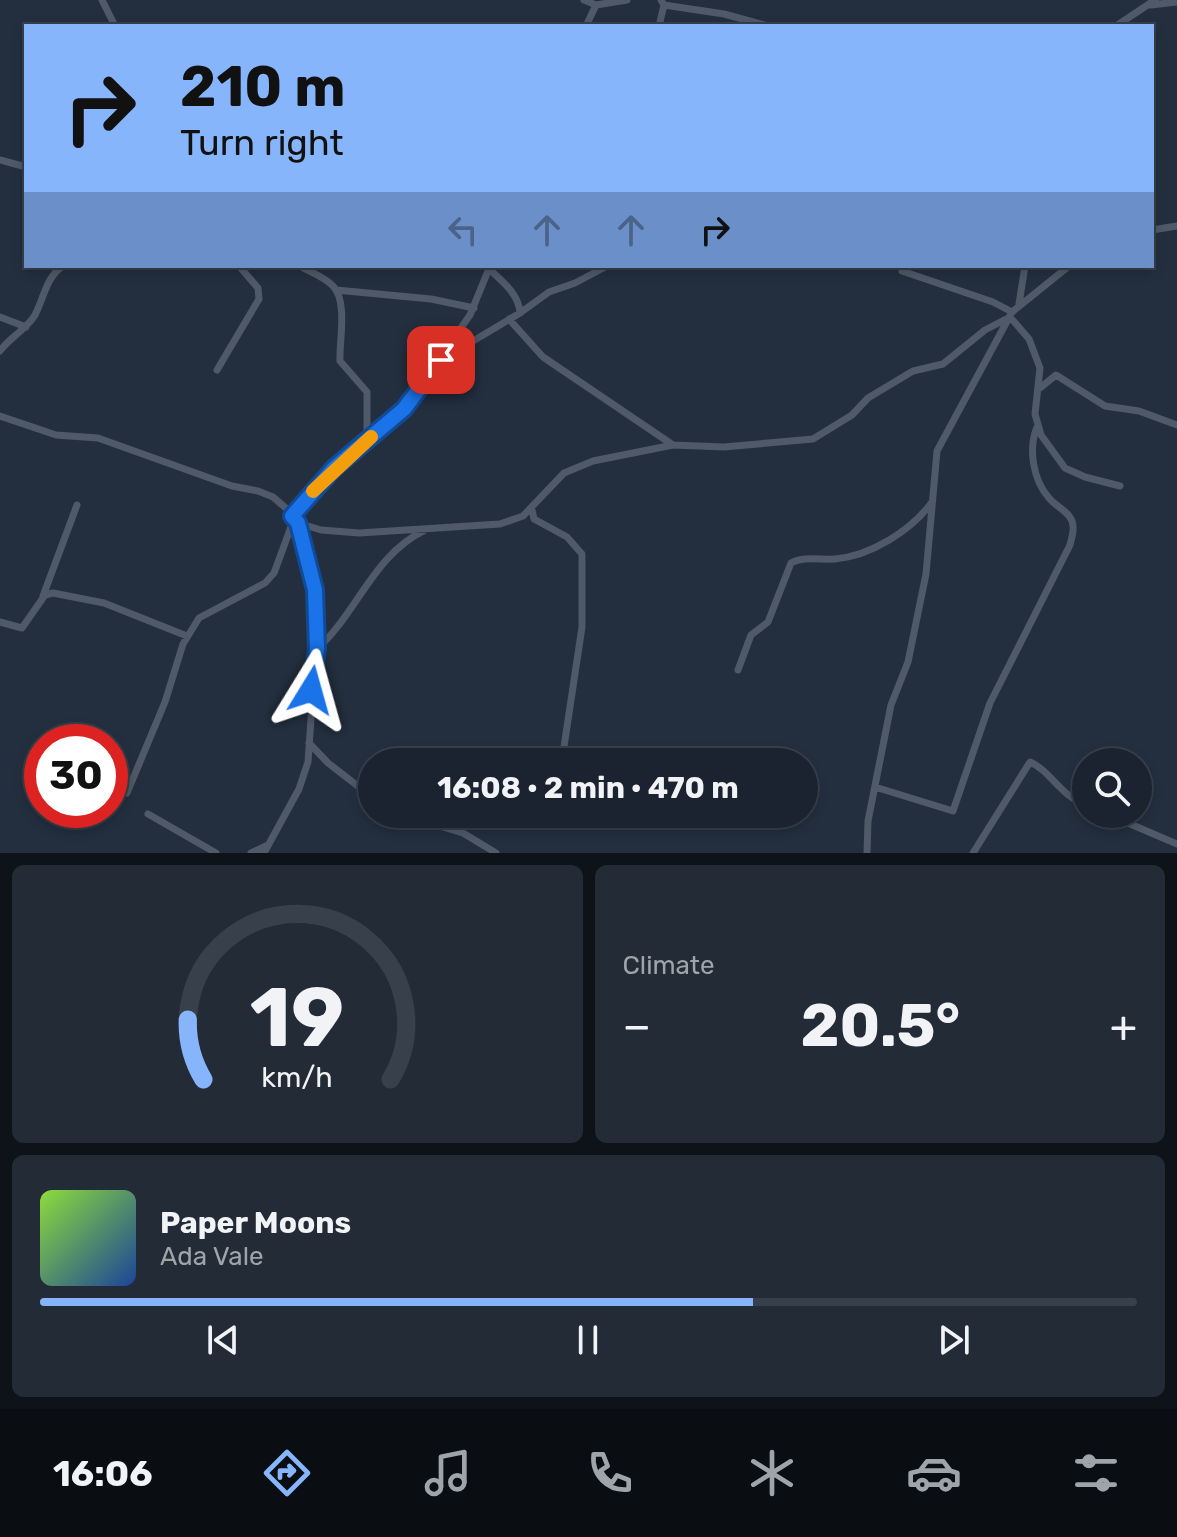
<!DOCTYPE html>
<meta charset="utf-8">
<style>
body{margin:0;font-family:Rubik,sans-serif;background:#232b37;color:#f1f3f6;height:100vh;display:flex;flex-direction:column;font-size:30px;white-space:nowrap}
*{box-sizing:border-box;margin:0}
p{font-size:26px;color:#9fa4aa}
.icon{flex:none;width:44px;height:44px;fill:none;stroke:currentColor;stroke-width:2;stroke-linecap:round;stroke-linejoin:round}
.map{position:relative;height:853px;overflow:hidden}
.panel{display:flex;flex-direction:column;gap:12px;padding:12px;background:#0e131a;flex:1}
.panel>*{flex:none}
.banner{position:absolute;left:24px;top:24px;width:1130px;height:244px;border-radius:0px;box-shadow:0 4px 12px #0003,0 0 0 2px #38404b;background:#86b5fc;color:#111;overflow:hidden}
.buttons{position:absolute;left:1072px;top:748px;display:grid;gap:16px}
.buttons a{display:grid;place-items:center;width:80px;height:80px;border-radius:50%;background:#1a232f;box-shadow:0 4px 12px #0003,0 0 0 2px #38404b;font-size:40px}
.speed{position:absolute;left:24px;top:724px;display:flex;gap:16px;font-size:40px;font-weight:700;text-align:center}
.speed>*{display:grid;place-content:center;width:104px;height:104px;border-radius:50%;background:#1a232f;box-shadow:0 4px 12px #0003,0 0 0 2px #38404b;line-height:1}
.speed .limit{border:12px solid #d22;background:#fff;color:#111}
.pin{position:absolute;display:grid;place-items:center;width:68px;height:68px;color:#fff;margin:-34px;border-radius:16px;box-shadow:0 4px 12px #0006}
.me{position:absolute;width:88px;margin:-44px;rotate:8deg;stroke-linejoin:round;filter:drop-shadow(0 0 6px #0008)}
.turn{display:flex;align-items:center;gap:28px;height:168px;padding:0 24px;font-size:36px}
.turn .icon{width:104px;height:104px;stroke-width:2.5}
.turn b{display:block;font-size:56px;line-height:68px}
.lanes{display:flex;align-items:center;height:76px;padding:0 24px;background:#0003;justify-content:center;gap:40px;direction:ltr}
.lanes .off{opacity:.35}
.big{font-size:60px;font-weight:700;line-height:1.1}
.panel .widget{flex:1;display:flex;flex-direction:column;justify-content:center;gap:12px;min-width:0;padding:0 28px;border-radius:12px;background:#232b37}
.panel .dial{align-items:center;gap:0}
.dial svg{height:208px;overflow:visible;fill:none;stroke:#38404b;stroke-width:7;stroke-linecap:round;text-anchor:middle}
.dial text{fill:#f1f3f6;stroke:none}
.song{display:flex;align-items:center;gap:24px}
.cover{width:96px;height:96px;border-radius:12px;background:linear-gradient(135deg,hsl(90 70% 55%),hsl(220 70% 35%))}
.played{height:8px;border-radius:4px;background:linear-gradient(90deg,#86b5fc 65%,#38404b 65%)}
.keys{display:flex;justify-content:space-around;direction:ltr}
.heat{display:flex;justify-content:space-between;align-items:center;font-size:44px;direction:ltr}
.panel .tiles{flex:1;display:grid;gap:12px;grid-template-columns:1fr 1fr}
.widget:last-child{grid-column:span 2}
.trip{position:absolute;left:358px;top:748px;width:460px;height:80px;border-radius:40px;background:#1a232f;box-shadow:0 4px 12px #0003,0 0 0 2px #38404b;font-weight:700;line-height:80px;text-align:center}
.dock{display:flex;height:128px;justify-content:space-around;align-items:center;background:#0a0e13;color:#9fa4aa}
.dock .icon{width:56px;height:56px}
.dock .current{color:#86b5fc}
.dock b{font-size:36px;color:#f1f3f6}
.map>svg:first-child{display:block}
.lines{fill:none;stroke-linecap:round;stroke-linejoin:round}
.street{stroke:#4f5967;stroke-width:7}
.route-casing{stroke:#114b97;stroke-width:20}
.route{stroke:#1a73e8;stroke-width:14}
.slow{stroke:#f59e0b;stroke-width:14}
</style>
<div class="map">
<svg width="1177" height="853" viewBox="0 0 1177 853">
<rect width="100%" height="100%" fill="#232f3f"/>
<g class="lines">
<!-- street -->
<path class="street" d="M102,0L115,26
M584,0L596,5
M661,0L664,5L724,14L768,26
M1151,5L1177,2
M586,26L596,5L627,0
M659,26L664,5
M1116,26L1155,0
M0,160L26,167
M1152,230L1177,226
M300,266C310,272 325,277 333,286C348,301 339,342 340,361L367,392V440
M489,269C502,281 519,294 520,313
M902,271L993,302L1012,312
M336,290L431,299L474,308
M1019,304L1025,266
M0,317L26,327
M509,319L543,357L673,445
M0,351C10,337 26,330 35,315C44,298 46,277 63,266
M443,359L520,313L549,292L575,283L607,266
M217,370L259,299L258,288L239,266
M1040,388L1056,375L1105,406L1139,411L1177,425
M0,416L56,435L98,438L232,486L258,491L273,497L295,516L298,523L321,530L359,533L500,524L523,516L564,473L593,461L673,445L724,447L813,439L852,415L868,398L913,371L943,364L985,330L1010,317L1029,339L1040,368L1035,414L1041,435L1065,468L1085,477L1120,486
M532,510L534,519L567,537L582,554V627L562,760
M292,516L334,468L404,409L470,315L490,266
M43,596L77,505
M0,622L22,628L45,595L53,593L104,603L187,636
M317,649C358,612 373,555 425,530
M738,670L751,635L768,622L791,563C803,556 821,560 835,559C870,556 911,531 932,502
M309,743L328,763L372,797
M875,787L953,811L990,703L1070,545C1071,540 1074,532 1073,526C1072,512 1057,508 1049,498C1033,480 1028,449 1037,427
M127,793L165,702L183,644L199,618L265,583L274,573L295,516
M148,814L216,853
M399,814L463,833L496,853
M1107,814L1177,844
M251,853L266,846
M264,853L299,789L308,762L317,634L311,569L298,523
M867,853L868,821L891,705L908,662L926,574L937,451L1012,312L1069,266
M973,853L1030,762C1051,771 1058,794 1086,805"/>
</g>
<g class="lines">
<!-- route casing -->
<g class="route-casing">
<path id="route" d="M311,690L317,649L315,590L298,523L292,516L334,468L404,409L441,360"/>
</g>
<!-- route -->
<use href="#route" class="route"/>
<!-- slow -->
<path class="slow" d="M313,491L371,437"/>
</g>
</svg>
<div class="buttons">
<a><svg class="icon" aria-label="search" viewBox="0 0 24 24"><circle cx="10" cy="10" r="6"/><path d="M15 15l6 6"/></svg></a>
</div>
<div class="speed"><div class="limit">30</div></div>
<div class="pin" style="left:441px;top:360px;background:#d93025"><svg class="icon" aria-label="arrive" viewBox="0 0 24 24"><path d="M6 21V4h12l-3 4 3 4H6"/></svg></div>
<svg class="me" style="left:311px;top:690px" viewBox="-20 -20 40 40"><path d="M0-17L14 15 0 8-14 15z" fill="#1a73e8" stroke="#fff" stroke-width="4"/></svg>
<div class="trip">16:08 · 2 min · 470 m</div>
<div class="banner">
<div class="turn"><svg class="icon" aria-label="right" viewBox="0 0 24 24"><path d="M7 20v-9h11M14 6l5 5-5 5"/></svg><div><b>210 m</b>Turn right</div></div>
<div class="lanes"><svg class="icon off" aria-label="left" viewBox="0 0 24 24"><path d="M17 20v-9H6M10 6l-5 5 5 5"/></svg><svg class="icon off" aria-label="ahead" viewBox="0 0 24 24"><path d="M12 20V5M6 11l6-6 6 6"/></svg><svg class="icon off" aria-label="ahead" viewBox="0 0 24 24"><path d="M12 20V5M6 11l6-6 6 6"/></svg><svg class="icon" aria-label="right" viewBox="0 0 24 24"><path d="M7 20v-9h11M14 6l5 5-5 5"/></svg></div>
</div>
</div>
<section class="panel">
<div class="tiles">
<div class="widget dial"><svg viewBox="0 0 100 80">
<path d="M14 69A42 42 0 1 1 86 69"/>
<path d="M14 69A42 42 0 0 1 8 46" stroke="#86b5fc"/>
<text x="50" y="56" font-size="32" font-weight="700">19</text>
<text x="50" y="72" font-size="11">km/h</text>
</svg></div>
<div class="widget"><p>Climate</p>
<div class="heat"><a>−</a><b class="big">20.5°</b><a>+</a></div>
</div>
<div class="widget">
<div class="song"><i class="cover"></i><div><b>Paper Moons</b><p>Ada Vale</p></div></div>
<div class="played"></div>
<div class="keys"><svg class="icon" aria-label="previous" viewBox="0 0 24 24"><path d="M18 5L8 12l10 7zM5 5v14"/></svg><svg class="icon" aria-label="pause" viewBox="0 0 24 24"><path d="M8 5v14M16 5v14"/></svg><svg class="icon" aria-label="next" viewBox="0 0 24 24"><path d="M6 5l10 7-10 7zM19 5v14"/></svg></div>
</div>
</div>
</section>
<nav class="dock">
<b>16:06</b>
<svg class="icon current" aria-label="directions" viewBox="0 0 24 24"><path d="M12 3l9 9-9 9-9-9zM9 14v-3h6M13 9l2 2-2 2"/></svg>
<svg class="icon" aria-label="music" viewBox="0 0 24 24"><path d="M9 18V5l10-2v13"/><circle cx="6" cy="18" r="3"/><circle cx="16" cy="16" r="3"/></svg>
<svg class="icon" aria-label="phone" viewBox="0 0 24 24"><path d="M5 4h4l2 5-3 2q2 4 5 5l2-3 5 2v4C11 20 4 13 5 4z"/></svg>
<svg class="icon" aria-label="climate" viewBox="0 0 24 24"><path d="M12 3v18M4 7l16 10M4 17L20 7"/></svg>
<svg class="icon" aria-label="car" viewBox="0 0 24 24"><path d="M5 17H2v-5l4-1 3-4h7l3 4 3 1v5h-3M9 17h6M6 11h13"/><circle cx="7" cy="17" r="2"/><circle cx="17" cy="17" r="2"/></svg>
<svg class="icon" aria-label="filters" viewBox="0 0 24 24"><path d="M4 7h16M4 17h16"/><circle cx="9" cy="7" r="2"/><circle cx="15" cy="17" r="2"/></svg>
</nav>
